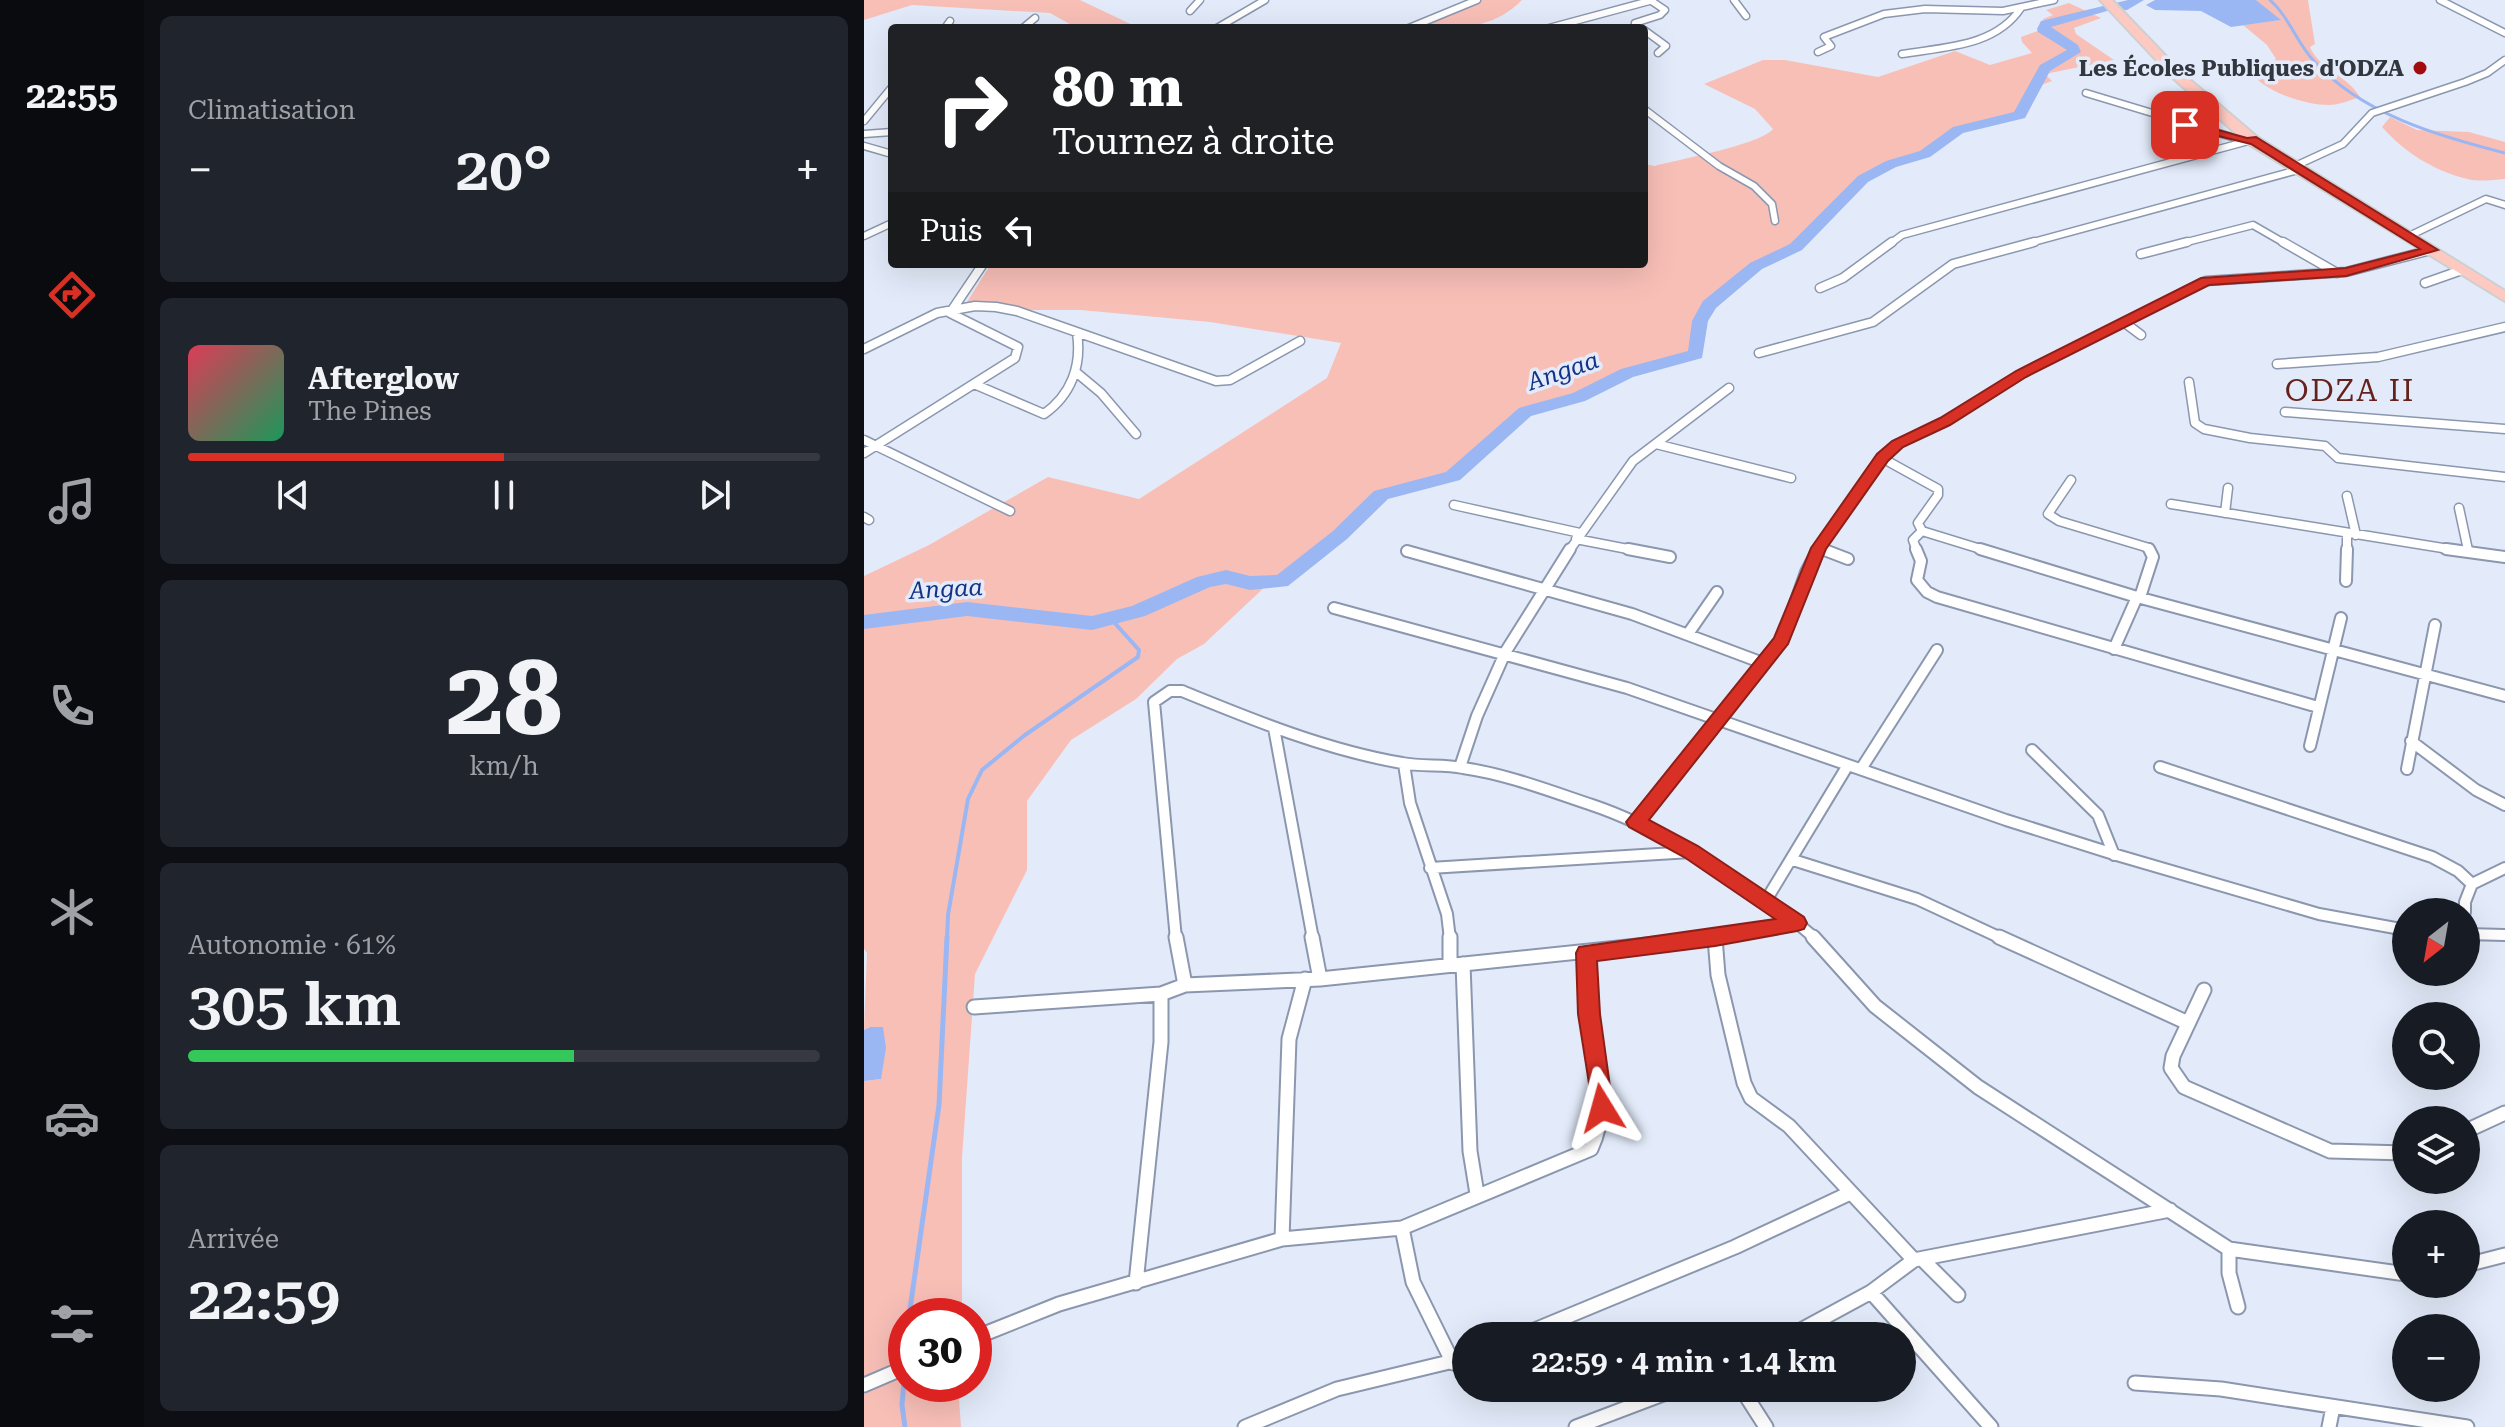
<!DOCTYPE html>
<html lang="fr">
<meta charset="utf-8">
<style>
body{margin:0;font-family:"Roboto Serif",serif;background:#20242c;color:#f1f3f6;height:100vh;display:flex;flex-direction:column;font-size:30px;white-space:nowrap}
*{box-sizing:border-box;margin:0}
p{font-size:26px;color:#9ea1a6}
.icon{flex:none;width:44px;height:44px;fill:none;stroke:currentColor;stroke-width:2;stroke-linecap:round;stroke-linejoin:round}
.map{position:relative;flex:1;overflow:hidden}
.drawer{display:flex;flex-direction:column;gap:16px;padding:16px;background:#0d0f14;width:720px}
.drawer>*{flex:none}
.hud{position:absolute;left:24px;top:24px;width:760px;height:244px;border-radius:8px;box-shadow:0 8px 32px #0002;background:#202124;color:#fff;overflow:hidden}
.needle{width:52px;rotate:211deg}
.buttons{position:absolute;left:1528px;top:898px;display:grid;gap:16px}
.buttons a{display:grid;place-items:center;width:88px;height:88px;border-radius:50%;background:#171b24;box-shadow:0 8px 32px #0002;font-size:40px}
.speed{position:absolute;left:24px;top:1298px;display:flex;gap:16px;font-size:40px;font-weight:700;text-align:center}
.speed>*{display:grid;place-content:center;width:104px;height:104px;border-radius:50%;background:#171b24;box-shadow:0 8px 32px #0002;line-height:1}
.speed .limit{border:12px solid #d22;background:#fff;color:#111}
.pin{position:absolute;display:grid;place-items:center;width:68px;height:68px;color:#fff;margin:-34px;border-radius:16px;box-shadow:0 4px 12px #0006}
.me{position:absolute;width:88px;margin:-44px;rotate:352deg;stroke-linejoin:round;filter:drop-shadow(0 0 6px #0008)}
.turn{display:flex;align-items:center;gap:28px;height:168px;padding:0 32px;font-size:36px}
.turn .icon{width:104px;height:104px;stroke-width:2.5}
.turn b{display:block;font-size:56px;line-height:68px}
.then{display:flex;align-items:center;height:76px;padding:0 32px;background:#0003;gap:16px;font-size:30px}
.big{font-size:60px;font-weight:600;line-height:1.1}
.drawer .card{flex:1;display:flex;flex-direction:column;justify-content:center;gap:12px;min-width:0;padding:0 28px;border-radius:12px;background:#20242c}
.drawer .dial{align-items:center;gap:0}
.dial b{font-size:104px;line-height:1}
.song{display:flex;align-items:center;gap:24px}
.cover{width:96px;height:96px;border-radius:12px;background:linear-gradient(135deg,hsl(350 70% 55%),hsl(150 70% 35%))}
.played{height:8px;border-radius:4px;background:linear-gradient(90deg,#d93025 50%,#363941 50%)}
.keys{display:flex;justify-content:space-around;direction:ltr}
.heat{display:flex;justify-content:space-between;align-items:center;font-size:44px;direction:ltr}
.charge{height:12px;border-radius:6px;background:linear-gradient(90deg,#34c759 61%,#363941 0)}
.trip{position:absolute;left:588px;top:1322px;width:464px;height:80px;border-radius:40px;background:#171b24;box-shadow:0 8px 32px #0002;font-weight:600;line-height:80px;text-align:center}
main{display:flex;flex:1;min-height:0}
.tab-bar{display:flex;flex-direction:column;width:144px;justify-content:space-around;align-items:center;background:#090b0e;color:#9ea1a6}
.tab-bar .icon{width:56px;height:56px}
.tab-bar .on{color:#d93025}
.tab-bar b{font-size:36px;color:#f1f3f6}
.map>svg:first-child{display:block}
.green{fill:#f8bfb7}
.water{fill:#9ab7f3}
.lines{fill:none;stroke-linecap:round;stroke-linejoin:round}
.stream-far2{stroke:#9ab7f3;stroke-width:3}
.stream-far1{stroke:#9ab7f3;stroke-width:4}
.stream{stroke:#9ab7f3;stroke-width:5}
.river{fill:#9ab7f3;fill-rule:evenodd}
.street-far3-casing{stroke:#8b97ae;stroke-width:9}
.street-far2-casing{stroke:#8b97ae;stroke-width:11}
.street-far1-casing{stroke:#8b97ae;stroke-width:14}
.street-casing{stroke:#8b97ae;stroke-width:17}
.highway-casing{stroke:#cecfd1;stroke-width:4}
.street-far3{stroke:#fff;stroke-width:6}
.street-far2{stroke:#fff;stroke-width:8}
.street-far1{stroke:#fff;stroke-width:10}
.street{stroke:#fff;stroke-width:13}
.highway{fill:#fec9c1;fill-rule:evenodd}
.route{fill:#d93025;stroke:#8d1f18;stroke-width:2}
.poi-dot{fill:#a30b0e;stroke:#e3ebfa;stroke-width:3}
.labels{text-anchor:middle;stroke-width:7;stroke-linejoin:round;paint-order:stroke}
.far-poi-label{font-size:22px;font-weight:bold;fill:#31363f;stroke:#e3ebfa;text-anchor:end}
.far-water-label{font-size:24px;font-style:italic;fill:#123285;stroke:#e3ebfa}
.quarter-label{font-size:30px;letter-spacing:2px;fill:#65211b;stroke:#e3ebfa}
</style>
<main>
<nav class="tab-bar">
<b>22:55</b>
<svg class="icon on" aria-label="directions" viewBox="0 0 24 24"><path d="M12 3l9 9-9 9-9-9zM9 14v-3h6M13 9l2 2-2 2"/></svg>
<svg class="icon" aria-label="music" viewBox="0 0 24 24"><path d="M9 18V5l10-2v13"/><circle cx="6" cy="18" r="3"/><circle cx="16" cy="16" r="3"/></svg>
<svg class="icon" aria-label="phone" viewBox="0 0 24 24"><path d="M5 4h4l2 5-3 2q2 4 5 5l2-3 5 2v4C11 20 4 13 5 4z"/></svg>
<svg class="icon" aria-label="climate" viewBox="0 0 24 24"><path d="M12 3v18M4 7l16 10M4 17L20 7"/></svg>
<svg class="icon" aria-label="car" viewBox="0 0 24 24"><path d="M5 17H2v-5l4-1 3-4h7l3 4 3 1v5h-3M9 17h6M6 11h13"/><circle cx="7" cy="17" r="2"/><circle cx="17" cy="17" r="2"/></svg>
<svg class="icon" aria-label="filters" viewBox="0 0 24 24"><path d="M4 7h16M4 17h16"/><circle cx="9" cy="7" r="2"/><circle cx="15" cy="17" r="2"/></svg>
</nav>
<section class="drawer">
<div class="card"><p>Climatisation</p>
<div class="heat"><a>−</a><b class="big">20°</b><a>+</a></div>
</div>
<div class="card">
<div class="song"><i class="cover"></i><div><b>Afterglow</b><p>The Pines</p></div></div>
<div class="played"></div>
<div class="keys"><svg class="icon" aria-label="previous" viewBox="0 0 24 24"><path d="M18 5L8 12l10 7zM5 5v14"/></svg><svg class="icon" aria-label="pause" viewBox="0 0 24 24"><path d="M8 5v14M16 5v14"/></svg><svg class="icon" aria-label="next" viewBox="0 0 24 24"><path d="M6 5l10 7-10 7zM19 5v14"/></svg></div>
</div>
<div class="card dial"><b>28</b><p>km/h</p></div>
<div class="card"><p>Autonomie · 61%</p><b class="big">305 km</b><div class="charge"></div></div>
<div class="card"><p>Arrivée</p><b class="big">22:59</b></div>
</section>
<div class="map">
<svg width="1641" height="1427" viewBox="0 0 1641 1427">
<rect width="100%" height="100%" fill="#e3ebfa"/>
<!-- green -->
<path class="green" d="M0,0H216L275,28H213L186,13L48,5L0,20Z
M605,0H658C627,32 588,28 547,28Z
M1392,0H1444L1451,44L1446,47C1455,69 1484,76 1496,97C1487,100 1475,105 1465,105C1442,105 1404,93 1389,75L1412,59L1403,45L1379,25L1416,20Z
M1205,3L1237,18L1210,28L1212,34L1250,60L1181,74L1188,81L1172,87L1156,115L1094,130L1061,154L1027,164L999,179L932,247L892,266L845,305L836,321L832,354L822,359L763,373L715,397L670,407L652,419L603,466L589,476L517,495L476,535L427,576L404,584L340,644L313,659L272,699L207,740L163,801V870L111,974L98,1158V1316H42V1384H94L97,1427H0V1081L17,1079L6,1027L0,1030L3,953L0,949V576L65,545L184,477L275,499L463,378L477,343L346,322L217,310H98L127,264H780V164L791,166C816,159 895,145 909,129L891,109L840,84L899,60H921L1014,77L1091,51L1126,65L1168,53L1158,42L1157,37L1179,29L1181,24L1179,19L1189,15L1182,10Z
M1526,117L1553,130L1605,132L1641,142V179C1629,180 1615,182 1603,179C1570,171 1540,152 1518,127Z"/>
<!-- water -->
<path class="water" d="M1291,0H1392L1417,20L1367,27L1337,11L1291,10L1282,5Z
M6,1027H19L22,1048L17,1079L0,1081V1030Z"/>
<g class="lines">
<!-- stream-far2 -->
<path class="stream-far2" d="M1406,0C1425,17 1432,41 1449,60C1497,114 1574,136 1641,153"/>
<!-- stream-far1 -->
<path class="stream-far1" d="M83,939L84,915L104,799L118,770L161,735L274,657L275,650L248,620"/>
<!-- stream -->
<path class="stream" d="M45,1316L75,1105L83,937
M41,1427L38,1405L42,1357"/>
<!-- river -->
<path class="river" d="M1264,0H1280L1263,10L1243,11L1187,27L1214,45L1217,52L1186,71L1161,118L1099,133L1066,157L1032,167L1004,182L938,250L898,269L852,308L844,321L838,358L769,377L721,401L667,416L596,480L524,499L483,539L424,586L386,590L362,584L346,587L281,616L228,630L103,616L0,629V615L103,602L228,616L268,606L333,577L362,570L386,576L413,575L469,531L510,491L582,472L655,408L709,393L757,369L824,351L828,321L839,301L886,263L926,244L994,176L1022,161L1056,151L1089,127L1150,112L1176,65L1203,50L1174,32L1173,29L1177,21Z"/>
<!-- street-far3 casing -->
<g class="street-far3-casing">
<path id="street-far3" d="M870,0L882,16
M1576,0L1641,33
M326,11L336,0
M81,28L86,21
M159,28L171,18
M353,28L401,0
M545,28L613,0
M685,28L789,0
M777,28L771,23L796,15L801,10L786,0
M780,30L802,46L794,53
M954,52L967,46L960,37L1020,14L1061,9L1139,11L1190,0
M1038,54C1080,47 1131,47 1157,8
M1222,93L1381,141
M780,109L855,166L890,186L908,204L911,221
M0,121L28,87
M0,134L28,132
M0,146L28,154
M1429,167L1479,144L1508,113L1601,82L1623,73L1641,60
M0,236L28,223
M1545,236L1622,199L1641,205
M1026,244L1038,235L1388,140
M1162,244L1434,170
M1315,244L1389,225L1422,244"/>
</g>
<!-- street-far2 casing -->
<g class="street-far2-casing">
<path id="street-far2" d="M1419,242L1473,273
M1277,254L1323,242
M1561,283L1598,270
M956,288L979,278L1028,242
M1261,323L1277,335
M0,349L73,313L111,306L132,307L153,311L352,381L366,380L436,341
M895,353L1009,322L1089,264L1170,242
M1413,364L1514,357L1641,327
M213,373L237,393L272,434
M1325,382L1331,423L1340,429L1386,438L1461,446L1474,458L1641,477
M110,384L180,414C207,395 218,366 213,333
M1421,412L1641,429
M0,440L146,511
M792,444L927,478
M0,453L151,358L154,347L86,313L119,264
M1018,458L1074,489V495L1054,523L1058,531
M1207,480L1184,514L1195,521L1285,548L1286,551
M1483,496L1492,535
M1307,504L1597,551
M590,505L716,533
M1595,508L1604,550
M1361,513L1364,488
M0,517L5,520
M1058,531L1123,551
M712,539L774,551
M955,548L963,551
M705,551L769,461L865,388
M953,551L1002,479L1033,444L1081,422L1157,374L1342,281L1482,272L1567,250
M1053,551L1049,540L1058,531
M1483,551V533"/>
</g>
<!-- street-far1 casing -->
<g class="street-far1-casing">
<path id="street-far1" d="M764,549L806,557
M958,549L984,559
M1052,549L1057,561L1053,580L1063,592L1073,597L1454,707
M1116,549L1273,597L1641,696
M1582,549L1641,557
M543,551L768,614L899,663
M1482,581L1483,549
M1276,597L1289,557L1285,549
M470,608L763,688L1142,820L1256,856L1455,914L1542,930
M826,631L853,592
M1250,649L1273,597
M410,728L449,939
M1547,741L1612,790L1641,805
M1446,746L1477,618
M1168,750L1234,815L1250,855
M540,764L546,803L583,914L586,939
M596,767L613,716L642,651L706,549
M1296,767L1568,857L1594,871L1608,884
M997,769L1073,650
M1543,769L1571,625
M772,822L918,640L942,572L954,549
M929,860L1053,899L1139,939
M566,868L827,852
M901,902L984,765
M1601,912V902L1608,884L1641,868
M1602,920L1606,934
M933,923L952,939
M1602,934L1641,935
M312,939L290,702L306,691H318C389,720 462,750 538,763C558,767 579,764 599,768C642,774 686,791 728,805C803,830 867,879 933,923
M846,939L933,923"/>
</g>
<!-- street casing -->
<g class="street-casing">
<path id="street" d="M312,937L321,985L456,979L859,937
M448,937L456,979
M949,937L1011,1006L1114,1087L1365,1249L1542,1274
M1135,937L1324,1023
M851,938L854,975L880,1083L887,1098L925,1126L1050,1260
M586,964V937
M599,964L606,1151L613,1194
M1340,990L1309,1056L1307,1068L1320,1087L1466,1151L1542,1153
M110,1007L297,994
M1602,1131L1641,1113
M538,1228L549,1282L589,1363
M418,1239L425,1039L441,979
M1365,1249V1273L1374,1307
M1058,1259L1094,1295
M1602,1265L1641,1255
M272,1283L297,1042V994L321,985
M1007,1292L1127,1427
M656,1336L871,1247L986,1193
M926,1336L1007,1292L1050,1260L1306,1210
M110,1338L195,1304L418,1239L538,1228L727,1149C748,1104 730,1061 725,1015C723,995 723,974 722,953
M1271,1383L1357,1389L1603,1427
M0,1385L42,1367
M877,1388L902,1427
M381,1427L473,1389L602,1358
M712,1427L815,1388
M1465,1427L1469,1407"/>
</g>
<!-- highway casing -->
<g class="highway-casing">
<path id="highway" d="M1236,0H1248L1318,73L1393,137L1641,291V301L1383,143L1310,79Z"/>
</g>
<!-- street-far3 -->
<use href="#street-far3" class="street-far3"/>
<!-- street-far2 -->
<use href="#street-far2" class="street-far2"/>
<!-- street-far1 -->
<use href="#street-far1" class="street-far1"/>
<!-- street -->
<use href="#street" class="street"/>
<!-- highway -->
<use href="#highway" class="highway"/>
</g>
<!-- route -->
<path class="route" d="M1321,121L1383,138L1392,137L1574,250L1482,276L1345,285L1162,377L1086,425L1039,447L1024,461L962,549L924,644L785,820L834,846L940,917L943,923L940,929L933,931L851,946L733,961L736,1014L749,1108L746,1115L738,1118L730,1115L714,1014L712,953L715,947L911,919L820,857L765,827L762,822L910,638L947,548L1013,454L1028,441L1076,418L1152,371L1337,278L1482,268L1556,249L1387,144L1317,127L1316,125Z"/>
<!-- markers -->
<circle class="poi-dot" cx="1556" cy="68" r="8"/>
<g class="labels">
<!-- far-poi labels -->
<g class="far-poi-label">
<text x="1540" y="76">Les Écoles Publiques d'ODZA</text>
</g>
<!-- far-water labels -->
<g class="far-water-label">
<text transform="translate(699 371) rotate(-19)" y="8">Angaa</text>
<text transform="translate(82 589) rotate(-3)" y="8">Angaa</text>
</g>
<!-- quarter labels -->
<g class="quarter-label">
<text x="1486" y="401">ODZA II</text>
</g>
</g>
</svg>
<div class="buttons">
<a><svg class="needle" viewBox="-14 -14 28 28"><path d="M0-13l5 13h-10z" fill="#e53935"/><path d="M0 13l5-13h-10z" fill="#9ea1a6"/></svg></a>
<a><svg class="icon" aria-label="search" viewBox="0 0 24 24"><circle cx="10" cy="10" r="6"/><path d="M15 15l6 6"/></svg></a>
<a><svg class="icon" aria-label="layers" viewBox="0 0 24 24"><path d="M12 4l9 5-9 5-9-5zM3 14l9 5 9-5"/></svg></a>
<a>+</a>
<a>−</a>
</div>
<div class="speed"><div class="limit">30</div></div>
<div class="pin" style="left:1321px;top:125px;background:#d93025"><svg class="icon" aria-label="arrive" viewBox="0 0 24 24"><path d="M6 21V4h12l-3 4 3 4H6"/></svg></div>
<svg class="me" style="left:738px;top:1108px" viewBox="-20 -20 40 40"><path d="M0-17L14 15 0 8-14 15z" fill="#d93025" stroke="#fff" stroke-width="4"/></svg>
<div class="trip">22:59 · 4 min · 1.4 km</div>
<div class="hud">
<div class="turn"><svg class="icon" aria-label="right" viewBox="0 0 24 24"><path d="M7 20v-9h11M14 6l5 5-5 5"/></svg><div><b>80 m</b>Tournez à droite</div></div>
<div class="then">Puis<svg class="icon" aria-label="left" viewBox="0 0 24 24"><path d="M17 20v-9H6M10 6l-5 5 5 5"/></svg></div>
</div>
</div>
</main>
